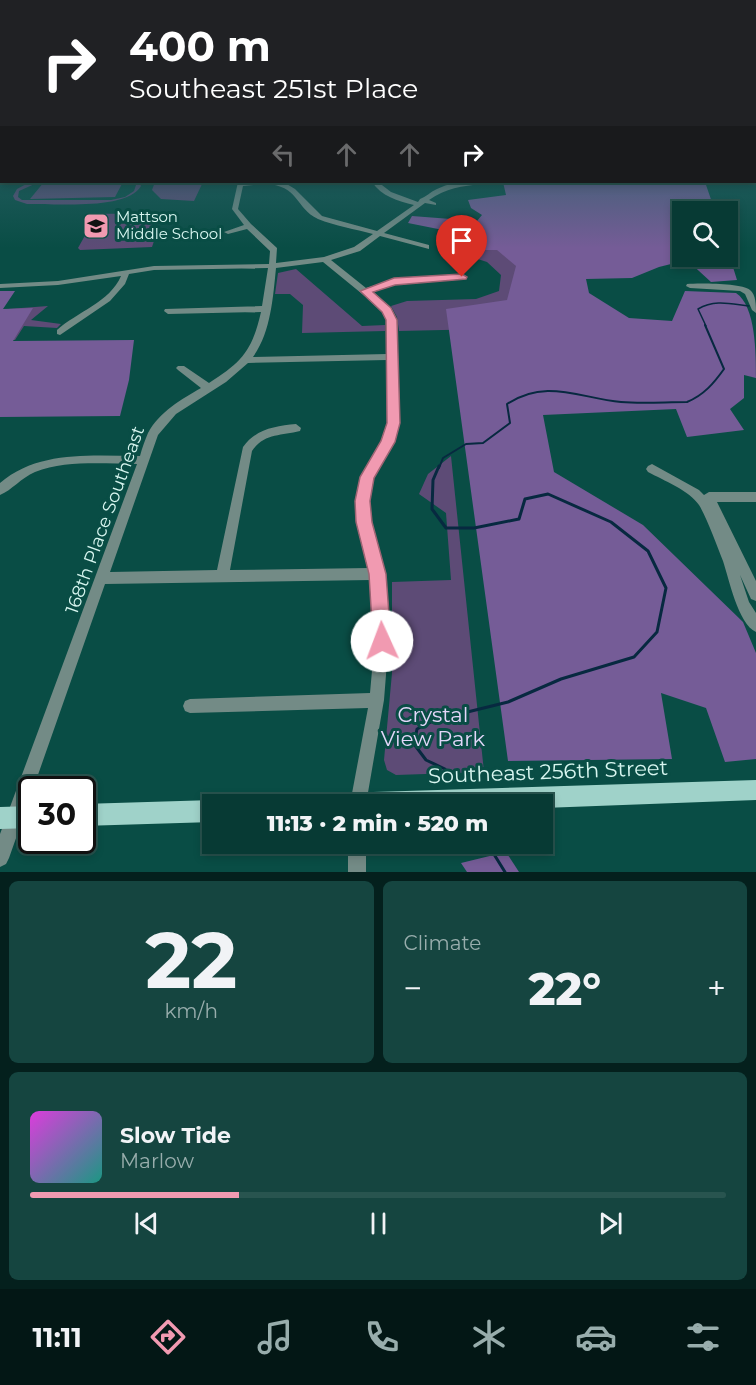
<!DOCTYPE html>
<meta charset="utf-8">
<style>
body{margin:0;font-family:Montserrat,sans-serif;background:#154540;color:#f1f3f6;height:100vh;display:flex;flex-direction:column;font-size:22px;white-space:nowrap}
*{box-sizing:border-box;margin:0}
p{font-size:20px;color:#98adac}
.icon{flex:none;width:33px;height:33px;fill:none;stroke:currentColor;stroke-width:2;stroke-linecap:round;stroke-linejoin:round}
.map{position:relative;height:872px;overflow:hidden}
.panel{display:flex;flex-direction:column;gap:9px;padding:9px;background:#04201d;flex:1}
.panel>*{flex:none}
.guide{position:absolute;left:0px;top:0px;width:756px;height:183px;box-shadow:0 3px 9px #0003,0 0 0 2px #28544f;background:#202124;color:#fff;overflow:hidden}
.buttons{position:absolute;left:672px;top:201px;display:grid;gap:12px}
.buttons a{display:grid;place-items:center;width:66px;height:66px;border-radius:0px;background:#073a34;box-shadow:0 3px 9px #0003,0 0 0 2px #28544f;font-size:30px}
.speed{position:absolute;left:18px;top:776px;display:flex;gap:12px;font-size:30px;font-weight:700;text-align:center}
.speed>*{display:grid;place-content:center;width:78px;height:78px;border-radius:50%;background:#073a34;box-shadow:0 3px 9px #0003,0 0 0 2px #28544f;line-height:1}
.speed .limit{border:3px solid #111;border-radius:9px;background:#fff;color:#111}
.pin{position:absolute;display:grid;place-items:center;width:51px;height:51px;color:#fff;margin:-62px -26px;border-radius:50% 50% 50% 0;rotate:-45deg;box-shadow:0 0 6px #0007}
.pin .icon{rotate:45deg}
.me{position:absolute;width:66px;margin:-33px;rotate:358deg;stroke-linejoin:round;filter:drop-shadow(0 0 4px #0008)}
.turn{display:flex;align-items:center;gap:21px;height:126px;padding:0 30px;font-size:27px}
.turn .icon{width:78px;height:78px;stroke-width:2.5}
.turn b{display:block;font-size:42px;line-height:51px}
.lanes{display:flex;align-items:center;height:57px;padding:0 30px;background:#0003;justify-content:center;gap:30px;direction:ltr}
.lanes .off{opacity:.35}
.big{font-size:45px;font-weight:800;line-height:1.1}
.panel .widget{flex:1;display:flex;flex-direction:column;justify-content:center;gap:9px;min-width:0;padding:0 21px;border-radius:9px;background:#154540}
.panel .dial{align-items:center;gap:0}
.dial b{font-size:78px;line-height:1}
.song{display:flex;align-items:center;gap:18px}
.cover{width:72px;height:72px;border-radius:9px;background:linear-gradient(135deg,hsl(300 70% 55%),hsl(170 70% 35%))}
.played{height:6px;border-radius:3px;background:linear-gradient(90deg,#f19ab1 30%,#28544f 30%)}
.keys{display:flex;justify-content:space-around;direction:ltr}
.heat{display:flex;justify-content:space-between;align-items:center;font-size:33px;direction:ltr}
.panel .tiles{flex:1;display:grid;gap:9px;grid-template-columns:1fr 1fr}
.widget:last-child{grid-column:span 2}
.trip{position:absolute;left:202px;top:794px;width:351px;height:60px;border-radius:0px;background:#073a34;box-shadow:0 3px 9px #0003,0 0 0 2px #28544f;font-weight:800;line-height:60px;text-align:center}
.tabs{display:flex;height:96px;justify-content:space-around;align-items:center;background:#031715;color:#98adac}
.tabs .icon{width:42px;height:42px}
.tabs .active{color:#f19ab1}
.tabs b{font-size:27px;color:#f1f3f6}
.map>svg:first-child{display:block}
.green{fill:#5d4b76}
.forest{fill:#755c97}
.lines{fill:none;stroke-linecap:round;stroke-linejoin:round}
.stream-far2{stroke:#072940;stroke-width:1.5}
.stream-far1{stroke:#072940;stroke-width:2}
.stream{stroke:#072940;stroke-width:3}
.minor{fill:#738b86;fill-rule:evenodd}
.major{fill:#9fd2c9;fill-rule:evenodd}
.route{fill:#f19ab1;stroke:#9d6473;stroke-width:1.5}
.labels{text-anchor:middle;stroke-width:6;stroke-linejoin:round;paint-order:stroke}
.far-poi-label{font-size:15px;fill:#d8f6f0;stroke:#094d45;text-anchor:start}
.street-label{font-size:18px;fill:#d8f6f0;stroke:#094d45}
.near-park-label{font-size:21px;fill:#e4d7fa;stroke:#094d45}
.near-street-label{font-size:21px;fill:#d8f6f0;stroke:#094d45}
</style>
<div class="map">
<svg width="756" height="872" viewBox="0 0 756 872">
<rect width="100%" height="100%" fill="#094d45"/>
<!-- green -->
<path class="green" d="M30,182H39L19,191L18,197L22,200H111L125,197L134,191L136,185L132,182H139L141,186C127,211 53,203 27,204L15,200L13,196L17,189Z
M44,182H123L115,197L30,199Z
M155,182H203L194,201L161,199L152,190Z
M97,214C117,214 141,211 155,228L156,235L152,247L80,250L78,248Z
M509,240L533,328L399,331L397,317L391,306L407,301L476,299L499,291L501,275L487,262L465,255Z
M296,269L362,326L385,325V331L302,333L303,305L290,294H275L278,273Z
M48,306L31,320L61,324L57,328L24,326L15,340H0L8,309Z
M451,456L484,772L396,775L387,770L384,760L392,673V582L451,580L446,513L419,494L428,474Z"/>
<!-- forest -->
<path class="forest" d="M503,182H705L715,211L682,212V256H728V251L737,280L711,282L687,260L659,267L632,278L586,279L589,293L629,318L672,321L685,291L736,293C756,306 756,354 756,378L744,375V398L730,409L744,430L687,437L676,409L543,415L554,472L643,525L743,622L756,653V759L725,762L706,708L661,693L672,759L508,761L446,309L507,300L516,266L497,250H465L463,234L408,223L412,216L477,221L482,215L471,208L468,200L506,195Z
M0,291H15L3,309L33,308L13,341L134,340L129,380L120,416L0,417Z
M506,852L519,872H467L461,863Z"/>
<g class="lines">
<!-- stream-far2 -->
<path class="stream-far2" d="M706,326L698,309C715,299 731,304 749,306"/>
<!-- stream-far1 -->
<path class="stream-far1" d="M439,468L443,458L466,444L483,443L510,423L507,404C546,378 579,398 621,402C643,404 665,402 687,402C704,395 714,383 724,369L705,325"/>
<!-- stream -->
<path class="stream" d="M439,466L433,480L432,509L446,528H474L519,519L525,499L548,494L611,522L648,551L666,588L657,632L634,657L561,679L508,702L435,720L417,729L414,744L426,760L445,769
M487,843L505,872"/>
<!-- minor -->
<path class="minor" d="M0,126H2V128L0,129Z
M238,182H278L285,183L295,189L322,216L377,231L414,205C398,201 381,196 372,182H378L391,192L418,202L420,199C426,197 430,192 437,189C451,182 470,180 485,182L482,184C462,186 446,188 429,200L436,203V205L425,203L384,233L429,245V249L380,236L360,251L331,260L366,288L394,280L462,275L466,277L462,279L395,284L370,292L390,308L395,320L398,423L393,442L372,478L368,501L370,522L383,574L389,637L384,700L366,804H350L368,708L190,713L185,711L183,706L185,701L190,699L370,693L375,637L371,580L105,584L33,789H32V793L9,858L6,864L0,867V834L137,464C104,464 66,460 35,472C21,478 12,490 0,495V483C39,450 91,456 140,456C142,448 145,440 148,433C159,412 182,399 201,388L178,370L176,368L178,366H184L209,383C242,362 252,351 261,312L168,314L164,311L165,309L262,306L268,268L154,270L129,274L125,284L110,301L60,335L57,334V330C77,312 110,302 121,276L58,285L0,288V284L58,281L154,266L269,264L270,251L247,229L228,234L224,232L244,225L232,209ZM265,184C299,185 295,208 318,219C335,226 355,229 373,234L354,247L324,257L276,263L277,248L251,224L238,209L243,186ZM323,262L383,311L387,320V354L253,357C271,332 273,297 276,268ZM387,360C387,380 391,406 387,425C384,444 372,457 363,474C348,503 362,539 369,568L230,570L252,451C264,433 281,436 300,431L301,428L296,424C275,426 256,429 243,447L217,570L110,572L158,435L176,414L226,382L248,363Z
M687,284C698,283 742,283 750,290C756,295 756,305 756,313L752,310L745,294L740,291L690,288L686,286Z
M652,464L699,490L704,495L709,492H756V502H717L756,581V601L751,599L740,575L749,602L756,613V632C738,624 729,579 723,561C717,546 707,518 699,505C690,491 663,480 648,472L646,469L648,466Z
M348,843H366V872H348Z"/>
<!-- major -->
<path class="major" d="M756,780V800L543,808V804H330L334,797L341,793Z
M213,800L221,804H213V822L82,826V804Z
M32,806V828L0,829V807Z"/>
</g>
<!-- sky -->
<linearGradient id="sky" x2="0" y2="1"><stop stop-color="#052a26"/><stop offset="0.51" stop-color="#2c6268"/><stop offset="1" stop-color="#2c6268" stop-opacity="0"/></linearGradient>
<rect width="756" height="248" fill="url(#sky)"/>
<!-- route -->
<path class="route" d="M462,274L467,277L466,279L395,285L373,292L391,308L397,320L400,423L395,442L374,478L370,501L372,522L386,574L391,641L388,647L382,650L375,647L373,641L369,574L356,522L355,501L360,477L381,441L387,423L386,320L382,312L360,291L394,278Z"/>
<!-- icons -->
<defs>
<g id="school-square" transform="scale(1.35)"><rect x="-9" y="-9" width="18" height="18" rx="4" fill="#f19ab1" stroke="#094d45"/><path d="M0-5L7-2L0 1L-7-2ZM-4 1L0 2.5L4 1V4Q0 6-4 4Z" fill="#111"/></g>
</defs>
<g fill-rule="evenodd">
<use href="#school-square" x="96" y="226"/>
</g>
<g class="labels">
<!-- far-poi labels -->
<g class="far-poi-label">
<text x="116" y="222">Mattson<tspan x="116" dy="17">Middle School</tspan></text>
</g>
<!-- street labels -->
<g class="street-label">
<text transform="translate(105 520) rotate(-70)" y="6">168th Place Southeast</text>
</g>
<!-- near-park labels -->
<g class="near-park-label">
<text x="433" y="722">Crystal<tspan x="433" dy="24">View Park</tspan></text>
</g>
<!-- near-street labels -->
<g class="near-street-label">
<text transform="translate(548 772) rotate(-2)" y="7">Southeast 256th Street</text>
</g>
</g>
</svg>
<div class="buttons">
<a><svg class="icon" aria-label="search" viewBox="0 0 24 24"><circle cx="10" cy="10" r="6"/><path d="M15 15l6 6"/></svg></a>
</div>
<div class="speed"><div class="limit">30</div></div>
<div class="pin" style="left:462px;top:277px;background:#d93025"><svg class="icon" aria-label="arrive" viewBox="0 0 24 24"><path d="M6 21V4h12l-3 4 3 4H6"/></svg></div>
<svg class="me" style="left:382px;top:641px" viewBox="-20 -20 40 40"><circle r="19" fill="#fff"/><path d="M0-13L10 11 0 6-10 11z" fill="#f19ab1"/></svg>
<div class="trip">11:13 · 2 min · 520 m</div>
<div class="guide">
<div class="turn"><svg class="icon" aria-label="right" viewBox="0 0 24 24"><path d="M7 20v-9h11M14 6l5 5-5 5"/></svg><div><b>400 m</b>Southeast 251st Place</div></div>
<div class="lanes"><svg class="icon off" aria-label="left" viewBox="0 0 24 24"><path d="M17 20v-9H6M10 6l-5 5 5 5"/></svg><svg class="icon off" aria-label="ahead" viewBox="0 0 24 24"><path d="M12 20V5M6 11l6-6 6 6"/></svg><svg class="icon off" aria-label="ahead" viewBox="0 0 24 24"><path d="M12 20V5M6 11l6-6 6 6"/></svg><svg class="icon" aria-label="right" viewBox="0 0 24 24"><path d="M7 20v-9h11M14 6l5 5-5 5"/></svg></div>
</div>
</div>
<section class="panel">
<div class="tiles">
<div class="widget dial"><b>22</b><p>km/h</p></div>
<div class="widget"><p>Climate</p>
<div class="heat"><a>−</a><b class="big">22°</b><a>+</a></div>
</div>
<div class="widget">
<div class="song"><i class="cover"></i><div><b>Slow Tide</b><p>Marlow</p></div></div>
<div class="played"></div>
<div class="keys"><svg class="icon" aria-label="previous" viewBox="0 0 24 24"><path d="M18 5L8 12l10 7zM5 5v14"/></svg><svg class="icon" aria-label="pause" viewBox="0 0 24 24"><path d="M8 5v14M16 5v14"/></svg><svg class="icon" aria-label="next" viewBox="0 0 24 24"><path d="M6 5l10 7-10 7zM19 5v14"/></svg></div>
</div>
</div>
</section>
<nav class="tabs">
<b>11:11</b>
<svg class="icon active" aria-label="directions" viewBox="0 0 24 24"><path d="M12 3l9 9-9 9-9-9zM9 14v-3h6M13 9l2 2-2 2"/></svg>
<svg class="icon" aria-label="music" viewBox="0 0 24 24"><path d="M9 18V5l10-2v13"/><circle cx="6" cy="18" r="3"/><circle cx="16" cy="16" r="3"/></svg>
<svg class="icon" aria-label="phone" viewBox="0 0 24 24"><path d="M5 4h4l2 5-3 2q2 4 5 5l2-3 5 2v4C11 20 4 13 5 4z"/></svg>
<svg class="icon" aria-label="climate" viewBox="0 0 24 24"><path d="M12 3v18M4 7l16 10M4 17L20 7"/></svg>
<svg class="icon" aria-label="car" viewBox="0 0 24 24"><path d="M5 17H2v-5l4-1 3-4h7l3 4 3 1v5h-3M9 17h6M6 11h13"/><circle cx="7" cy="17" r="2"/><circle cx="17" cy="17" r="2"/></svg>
<svg class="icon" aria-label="filters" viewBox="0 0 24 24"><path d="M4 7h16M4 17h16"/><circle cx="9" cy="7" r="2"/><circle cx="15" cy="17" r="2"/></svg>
</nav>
